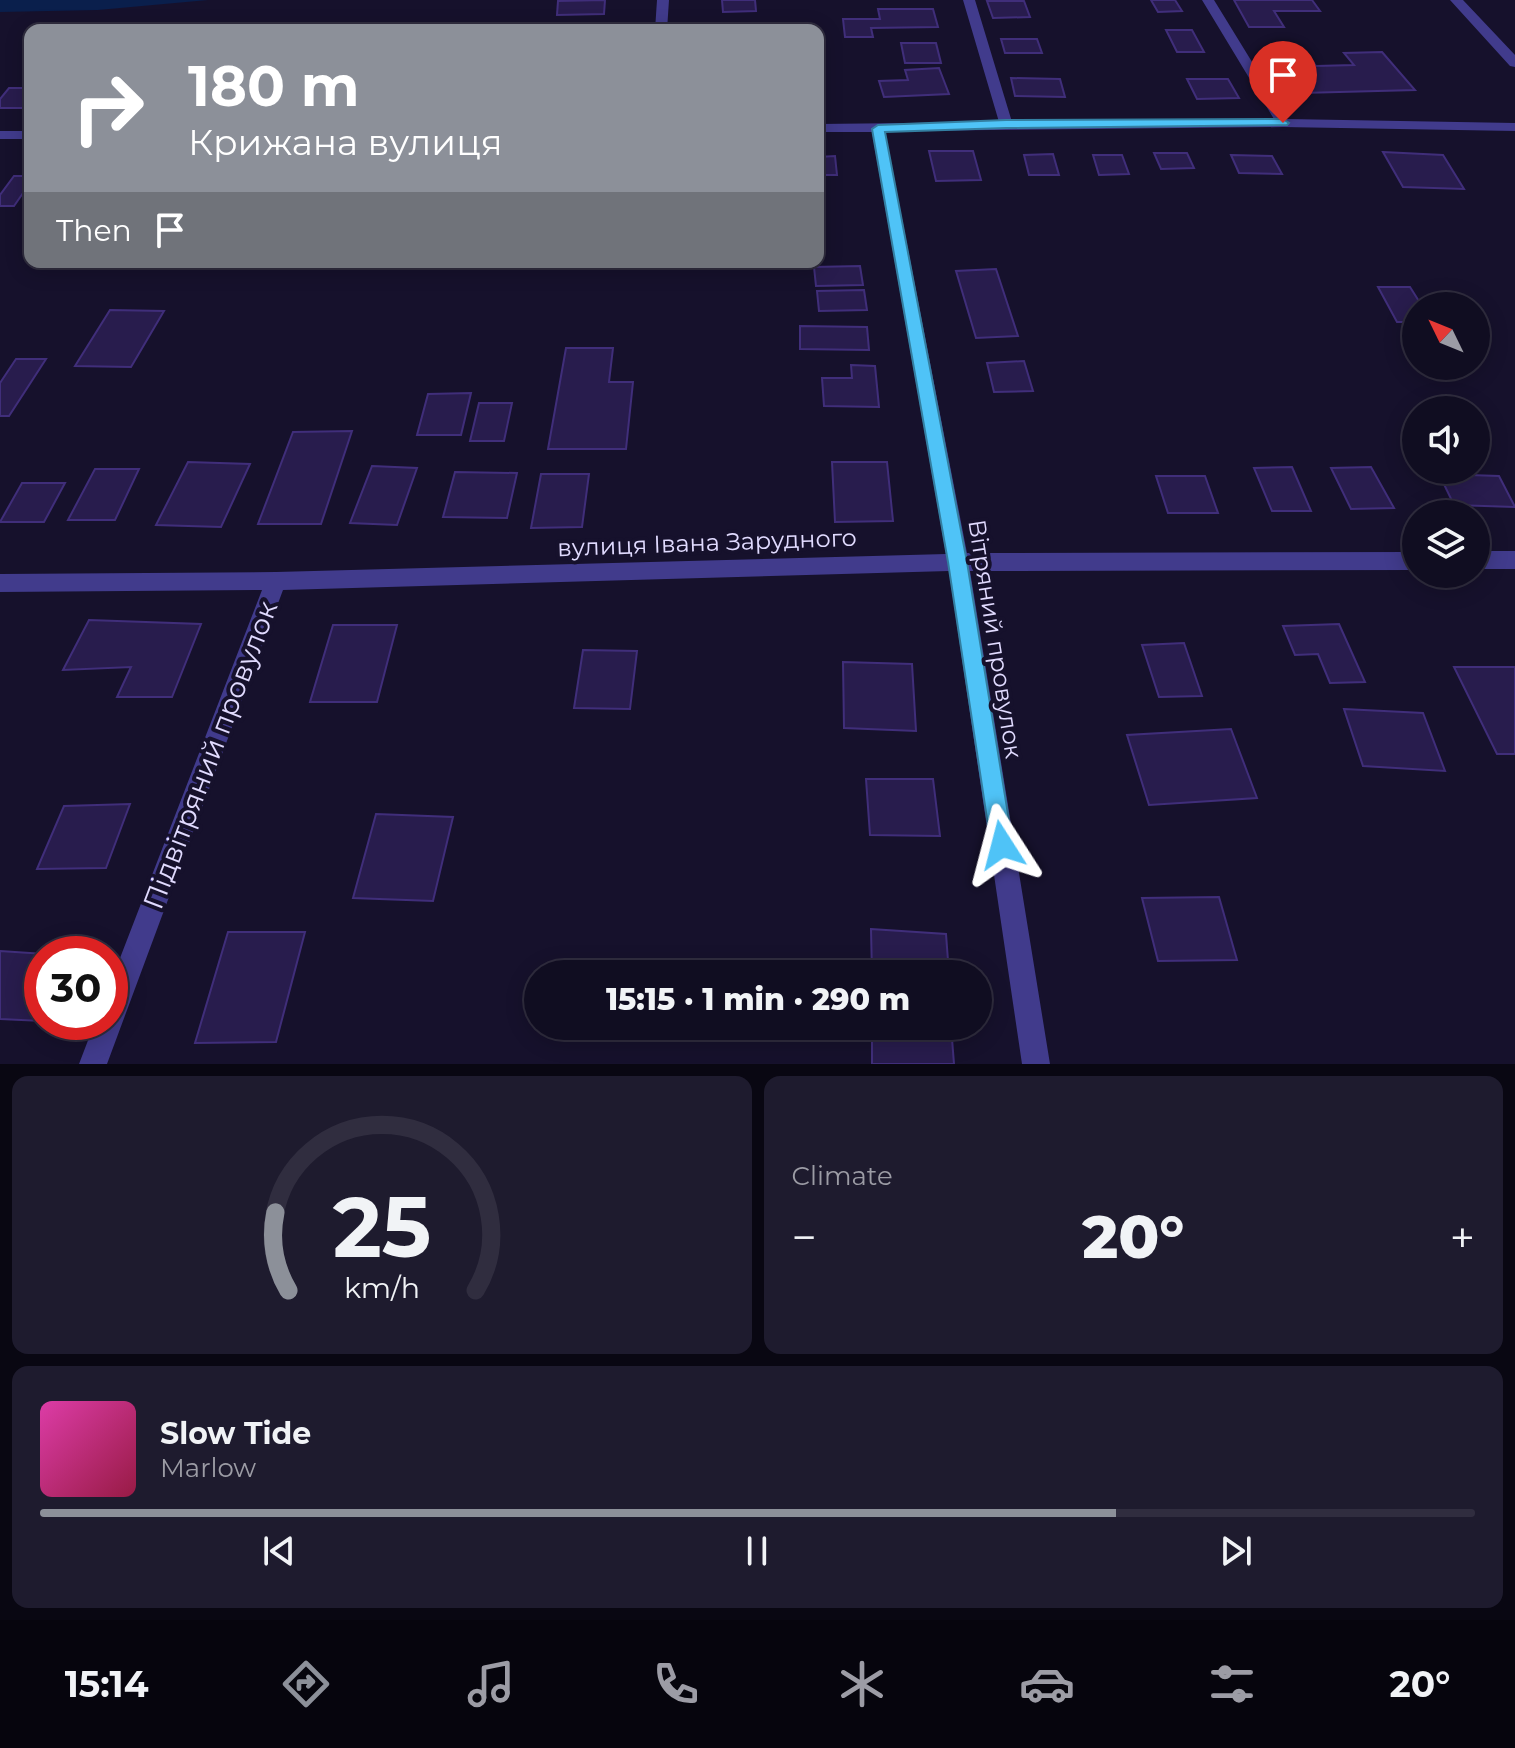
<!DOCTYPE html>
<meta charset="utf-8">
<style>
body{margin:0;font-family:Montserrat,sans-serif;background:#1e1b2e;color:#f1f3f6;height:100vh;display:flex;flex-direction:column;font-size:30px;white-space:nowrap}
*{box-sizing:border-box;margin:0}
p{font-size:26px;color:#9c9ca5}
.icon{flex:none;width:44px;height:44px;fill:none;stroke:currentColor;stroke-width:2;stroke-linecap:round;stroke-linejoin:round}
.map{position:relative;height:1064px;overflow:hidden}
.details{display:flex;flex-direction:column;gap:12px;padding:12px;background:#090712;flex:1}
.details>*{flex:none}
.banner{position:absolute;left:24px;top:24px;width:800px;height:244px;border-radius:16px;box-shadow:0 4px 20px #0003,0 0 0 2px #302d3f;background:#8c9099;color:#fff;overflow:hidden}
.needle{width:52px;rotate:313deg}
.controls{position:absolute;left:1402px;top:292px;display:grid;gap:16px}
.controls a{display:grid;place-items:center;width:88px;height:88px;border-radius:50%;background:#100d21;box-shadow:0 4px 20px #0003,0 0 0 2px #302d3f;font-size:40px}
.speed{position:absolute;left:24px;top:936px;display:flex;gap:16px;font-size:40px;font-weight:700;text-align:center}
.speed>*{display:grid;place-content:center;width:104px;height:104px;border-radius:50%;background:#100d21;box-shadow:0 4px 20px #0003,0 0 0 2px #302d3f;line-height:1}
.speed .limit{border:12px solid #d22;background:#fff;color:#111}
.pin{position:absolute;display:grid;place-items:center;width:68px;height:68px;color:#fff;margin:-82px -34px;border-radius:50% 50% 50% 0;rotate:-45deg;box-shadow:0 0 8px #0007}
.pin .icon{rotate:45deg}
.me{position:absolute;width:88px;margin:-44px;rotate:351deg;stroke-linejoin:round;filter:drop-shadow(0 0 6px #0008)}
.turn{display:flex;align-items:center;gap:28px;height:168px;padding:0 32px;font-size:36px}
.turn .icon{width:104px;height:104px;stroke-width:2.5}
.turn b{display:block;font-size:56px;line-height:68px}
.then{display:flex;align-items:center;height:76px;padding:0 32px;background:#0003;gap:16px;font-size:30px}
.big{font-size:60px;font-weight:800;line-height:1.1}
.details .widget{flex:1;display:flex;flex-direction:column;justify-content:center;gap:12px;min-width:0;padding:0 28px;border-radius:16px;background:#1e1b2e}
.details .dial{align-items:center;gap:0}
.dial svg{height:208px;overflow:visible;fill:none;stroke:#302d3f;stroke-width:7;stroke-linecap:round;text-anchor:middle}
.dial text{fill:#f1f3f6;stroke:none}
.song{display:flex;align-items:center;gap:24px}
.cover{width:96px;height:96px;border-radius:12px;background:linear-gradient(135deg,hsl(320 70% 55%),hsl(340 70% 35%))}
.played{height:8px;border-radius:4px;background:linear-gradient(90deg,#8c9099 75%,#302d3f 75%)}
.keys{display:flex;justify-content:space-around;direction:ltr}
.heat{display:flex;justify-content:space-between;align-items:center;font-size:44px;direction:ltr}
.details .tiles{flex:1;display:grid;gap:12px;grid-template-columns:1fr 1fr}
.widget:last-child{grid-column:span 2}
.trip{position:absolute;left:524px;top:960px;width:468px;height:80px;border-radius:40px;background:#100d21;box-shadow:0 4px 20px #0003,0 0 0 2px #302d3f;font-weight:800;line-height:80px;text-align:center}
.tab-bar{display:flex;height:128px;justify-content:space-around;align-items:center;background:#06050d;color:#9c9ca5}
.tab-bar .icon{width:56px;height:56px}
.tab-bar .on{color:#8c9099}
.tab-bar b{font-size:36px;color:#f1f3f6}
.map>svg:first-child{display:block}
.water{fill:#0a1f4c}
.building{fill:#281c4d;stroke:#402e7a;stroke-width:2}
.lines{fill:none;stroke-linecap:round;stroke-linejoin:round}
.minor{fill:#413b8c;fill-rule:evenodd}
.route{fill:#4fc3f7;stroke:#337fa1;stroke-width:2}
.labels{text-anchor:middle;stroke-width:8;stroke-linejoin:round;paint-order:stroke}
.street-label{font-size:24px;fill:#e1dbff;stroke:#16112c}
.near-street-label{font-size:28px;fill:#e1dbff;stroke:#16112c}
</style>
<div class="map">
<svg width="1515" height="1064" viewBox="0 0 1515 1064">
<rect width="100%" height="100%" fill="#16112c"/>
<!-- water -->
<path class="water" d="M0,0H208L98,10L0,12Z"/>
<!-- building -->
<path class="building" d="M605,0L604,14L557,15L558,1Z
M722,0H755L756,11L723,12Z
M1151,0H1175L1182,11L1158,12Z
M1234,0H1312L1320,11H1274L1284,27H1249Z
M987,1H1024L1030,17L993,18Z
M878,9H933L938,27L871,28L873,37H845L843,19H880Z
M1166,30H1192L1204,52H1177Z
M1001,39H1037L1042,53H1005Z
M901,43H936L941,63H905Z
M1382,52L1415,90L1301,93L1274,56L1308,55L1316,66L1354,65L1344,53Z
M939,68L949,94L884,97L879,81L908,80L905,70Z
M1011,78L1060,79L1065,97L1015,96Z
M1187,79H1228L1239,98L1197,99Z
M9,88H30V98L22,108H0V99Z
M929,151H973L981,180L936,181Z
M1383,152L1443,155L1464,189L1403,187Z
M1154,153H1187L1194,168L1161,169Z
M1053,154L1059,175H1029L1024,155Z
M1093,155H1122L1129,174L1099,175Z
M1231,155L1272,156L1282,174L1239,173Z
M835,156L837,175H818V157Z
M14,176H30V183L14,206H0V195Z
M860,266L863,285L816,286L814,267Z
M996,269L1018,336L976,338L956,271Z
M1378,287H1410L1422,306H1416V322H1397Z
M864,290L867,310L819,311L817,291Z
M110,310L164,311L131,367L75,366Z
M800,326L867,327L869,350L800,349Z
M566,348H613L609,382H633L626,449H548Z
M16,359H46L9,416H0V383Z
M1024,361L1033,391L994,392L987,363Z
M851,365L875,366L879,407L824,406L822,378H852Z
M471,393L461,435H417L428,394Z
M479,403H512L504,441H470Z
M352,431L321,524H258L293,432Z
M188,462L250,464L221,527L156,525Z
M832,462H887L893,521L835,522Z
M372,466L417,468L397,525L350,523Z
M1292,467L1311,511H1272L1254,468Z
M1371,467L1394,508L1351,509L1331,468Z
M95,469H139L115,520H68Z
M455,472L517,473L507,518L443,517Z
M541,474H589L582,527L531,528Z
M1439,474L1499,476L1515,507L1454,505Z
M1156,476H1205L1218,513H1168Z
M22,483H65L44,522H0Z
M89,620L201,624L172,697H117L131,667L63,670Z
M1339,624L1365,682L1330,683L1318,654L1295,655L1283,626Z
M333,625H397L377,702H310Z
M1184,643L1202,696L1159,697L1142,645Z
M583,650L637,651L630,709L574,708Z
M843,662L912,664L916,731L844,728Z
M1454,667H1515V754H1497Z
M1344,709L1423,713L1445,771L1363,766Z
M1231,729L1257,798L1149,805L1127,735Z
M866,779H933L940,836L870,835Z
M130,804L106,868L37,869L64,806Z
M376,814L453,817L433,901L353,898Z
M1219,897L1237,960L1158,961L1142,898Z
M871,929L946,934L949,974H872Z
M228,932H305L276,1042L195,1043Z
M0,951L45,954H42V1021L0,1019Z
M872,1026H951L954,1064H872Z"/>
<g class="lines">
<!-- minor -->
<path class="minor" d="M657,0H669L667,30H655Z
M963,0H975L1012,122L1274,119L1202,0H1214L1287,119L1515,123V131L1283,127L885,131L967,553L1416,552V570L970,571L1050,1064H1022L949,571L283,590L107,1064H79L95,1022H110V984L262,590L0,592V574L276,572L946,554L872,132H818V124L999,122Z
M1450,0H1463L1515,55V67L1510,66Z
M0,131H30V139H0Z
M1476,551H1515V569H1476Z"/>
</g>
<!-- route -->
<path class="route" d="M1283,119L1289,123L1287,125L1006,128L885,132L967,562L1013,845L1010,853L1002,856L994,853L991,845L948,562L872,129L878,125L1006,120Z"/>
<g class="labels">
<!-- street labels -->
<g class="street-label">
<text transform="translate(707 543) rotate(-2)" y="8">вулиця Івана Зарудного</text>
<text transform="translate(995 639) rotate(81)" y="8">Вітряний провулок</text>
</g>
<!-- near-street labels -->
<g class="near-street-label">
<text transform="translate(210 755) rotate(-69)" y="10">Підвітряний провулок</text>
</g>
</g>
</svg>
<div class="controls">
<a><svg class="needle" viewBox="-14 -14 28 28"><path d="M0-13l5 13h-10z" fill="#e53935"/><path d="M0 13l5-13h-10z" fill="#9c9ca5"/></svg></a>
<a><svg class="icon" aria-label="sound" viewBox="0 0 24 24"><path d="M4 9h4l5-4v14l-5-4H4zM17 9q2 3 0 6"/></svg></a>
<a><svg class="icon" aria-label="layers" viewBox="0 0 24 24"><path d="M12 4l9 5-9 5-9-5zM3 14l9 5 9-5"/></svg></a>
</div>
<div class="speed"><div class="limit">30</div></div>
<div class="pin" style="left:1283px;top:123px;background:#d93025"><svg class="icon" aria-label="arrive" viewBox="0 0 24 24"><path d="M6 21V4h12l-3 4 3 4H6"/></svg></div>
<svg class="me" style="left:1002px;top:845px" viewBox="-20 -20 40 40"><path d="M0-17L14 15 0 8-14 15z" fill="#4fc3f7" stroke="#fff" stroke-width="4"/></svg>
<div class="trip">15:15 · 1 min · 290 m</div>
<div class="banner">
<div class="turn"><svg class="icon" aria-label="right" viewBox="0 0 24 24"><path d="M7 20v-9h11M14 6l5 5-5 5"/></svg><div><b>180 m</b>Крижана вулиця</div></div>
<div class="then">Then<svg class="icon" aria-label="arrive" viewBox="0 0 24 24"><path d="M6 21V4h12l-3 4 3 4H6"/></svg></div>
</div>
</div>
<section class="details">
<div class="tiles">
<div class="widget dial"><svg viewBox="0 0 100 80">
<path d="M14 69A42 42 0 1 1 86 69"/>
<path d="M14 69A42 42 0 0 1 9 39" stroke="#8c9099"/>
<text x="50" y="56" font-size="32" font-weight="700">25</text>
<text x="50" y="72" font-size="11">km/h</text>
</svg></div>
<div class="widget"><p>Climate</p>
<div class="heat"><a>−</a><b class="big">20°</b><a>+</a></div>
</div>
<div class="widget">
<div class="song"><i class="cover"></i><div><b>Slow Tide</b><p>Marlow</p></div></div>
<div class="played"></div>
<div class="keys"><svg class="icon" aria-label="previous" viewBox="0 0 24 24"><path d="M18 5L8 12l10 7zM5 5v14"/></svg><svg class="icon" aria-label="pause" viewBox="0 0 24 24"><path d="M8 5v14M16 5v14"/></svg><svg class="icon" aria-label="next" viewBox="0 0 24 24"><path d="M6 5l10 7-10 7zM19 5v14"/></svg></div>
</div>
</div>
</section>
<nav class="tab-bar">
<b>15:14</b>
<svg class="icon on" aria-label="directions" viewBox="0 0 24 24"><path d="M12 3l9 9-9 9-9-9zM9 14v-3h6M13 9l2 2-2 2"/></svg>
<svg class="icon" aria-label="music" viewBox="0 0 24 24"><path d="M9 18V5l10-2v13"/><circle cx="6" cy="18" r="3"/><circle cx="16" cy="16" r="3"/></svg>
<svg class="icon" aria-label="phone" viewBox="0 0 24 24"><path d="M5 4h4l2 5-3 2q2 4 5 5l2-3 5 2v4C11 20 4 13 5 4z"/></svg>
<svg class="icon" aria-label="climate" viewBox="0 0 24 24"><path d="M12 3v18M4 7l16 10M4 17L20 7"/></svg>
<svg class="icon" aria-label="car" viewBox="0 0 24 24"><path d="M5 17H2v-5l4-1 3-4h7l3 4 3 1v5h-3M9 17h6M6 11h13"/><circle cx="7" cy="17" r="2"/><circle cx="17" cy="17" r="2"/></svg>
<svg class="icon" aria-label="filters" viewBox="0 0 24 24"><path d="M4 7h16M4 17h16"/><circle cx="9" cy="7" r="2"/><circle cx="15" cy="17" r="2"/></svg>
<b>20°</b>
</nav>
